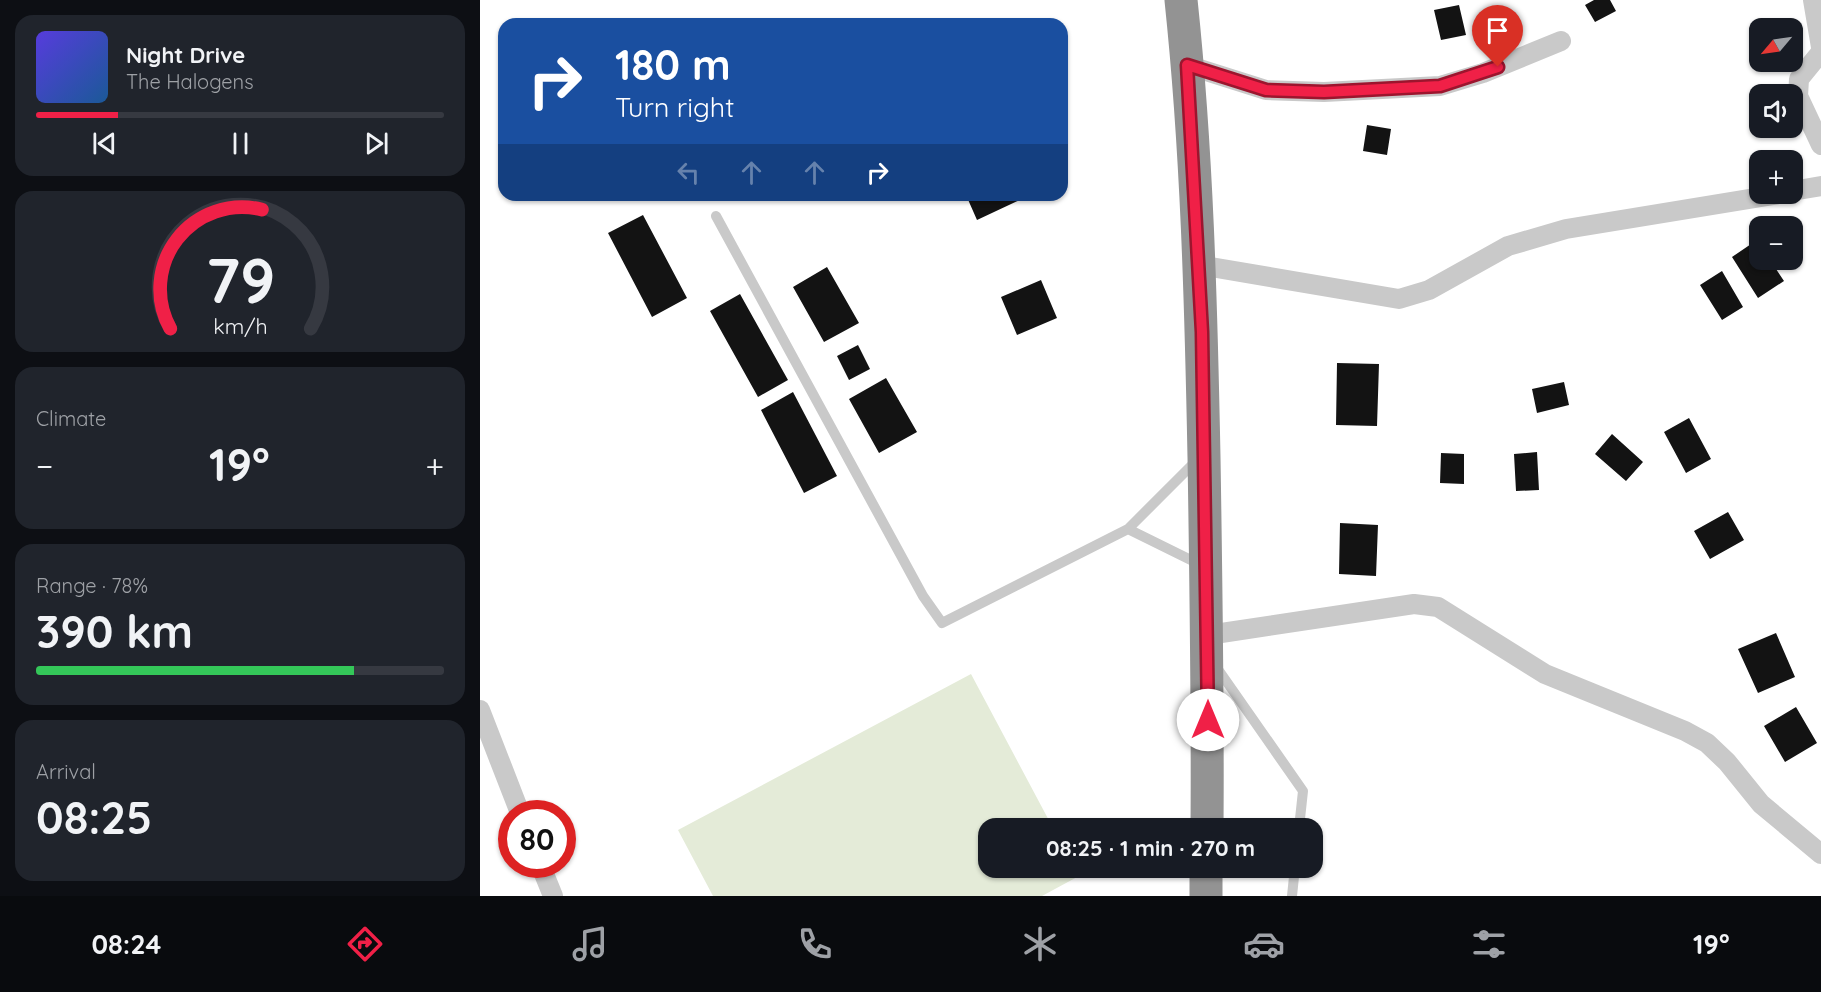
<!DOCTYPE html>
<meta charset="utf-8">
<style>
body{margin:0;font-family:Quicksand,sans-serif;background:#20242c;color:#f1f3f6;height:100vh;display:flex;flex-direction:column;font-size:22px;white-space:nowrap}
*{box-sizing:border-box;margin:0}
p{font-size:20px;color:#9ea1a6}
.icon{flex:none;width:33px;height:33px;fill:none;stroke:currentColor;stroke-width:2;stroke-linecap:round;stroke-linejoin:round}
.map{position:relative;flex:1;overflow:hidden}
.side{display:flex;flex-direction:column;gap:15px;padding:15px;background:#0d0f14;width:480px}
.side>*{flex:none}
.guide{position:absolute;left:18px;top:18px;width:570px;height:183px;border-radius:18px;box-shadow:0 2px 4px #0004;background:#1a4fa0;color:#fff;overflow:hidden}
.needle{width:39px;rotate:241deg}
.fabs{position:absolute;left:1269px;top:18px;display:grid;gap:12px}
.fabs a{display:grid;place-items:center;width:54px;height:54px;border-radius:12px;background:#171b24;box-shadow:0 2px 4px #0004;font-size:30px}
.speed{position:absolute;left:18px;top:800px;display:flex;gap:12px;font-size:30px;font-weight:700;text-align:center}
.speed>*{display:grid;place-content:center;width:78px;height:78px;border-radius:50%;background:#171b24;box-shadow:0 2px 4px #0004;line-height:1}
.speed .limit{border:9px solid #d22;background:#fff;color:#111}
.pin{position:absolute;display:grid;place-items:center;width:51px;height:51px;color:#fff;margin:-62px -26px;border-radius:50% 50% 50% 0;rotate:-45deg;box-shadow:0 0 6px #0007}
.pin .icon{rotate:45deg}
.me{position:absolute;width:66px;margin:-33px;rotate:0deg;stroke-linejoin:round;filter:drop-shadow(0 0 4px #0008)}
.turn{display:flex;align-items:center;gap:21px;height:126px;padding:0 18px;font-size:27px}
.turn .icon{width:78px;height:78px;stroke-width:2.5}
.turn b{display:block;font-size:42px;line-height:51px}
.lanes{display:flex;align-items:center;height:57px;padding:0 18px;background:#0003;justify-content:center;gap:30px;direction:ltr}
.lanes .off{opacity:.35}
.big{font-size:45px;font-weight:700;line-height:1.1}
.side .card{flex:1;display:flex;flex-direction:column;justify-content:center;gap:9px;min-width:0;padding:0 21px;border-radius:18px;background:#20242c}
.side .dial{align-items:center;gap:0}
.dial svg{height:156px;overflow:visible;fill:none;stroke:#363941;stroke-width:7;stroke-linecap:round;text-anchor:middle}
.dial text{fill:#f1f3f6;stroke:none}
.song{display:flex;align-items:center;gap:18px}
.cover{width:72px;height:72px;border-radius:9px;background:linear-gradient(135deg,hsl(250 70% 55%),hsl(210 70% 35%))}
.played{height:6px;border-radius:3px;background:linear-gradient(90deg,#f02047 20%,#363941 20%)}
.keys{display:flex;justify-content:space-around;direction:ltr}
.heat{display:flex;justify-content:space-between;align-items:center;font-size:33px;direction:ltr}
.charge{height:9px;border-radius:4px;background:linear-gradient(90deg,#34c759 78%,#363941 0)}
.trip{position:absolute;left:498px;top:818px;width:345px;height:60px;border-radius:18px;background:#171b24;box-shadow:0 2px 4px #0004;font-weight:700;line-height:60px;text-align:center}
.tabs{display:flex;height:96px;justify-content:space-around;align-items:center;background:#090b0e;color:#9ea1a6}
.tabs .icon{width:42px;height:42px}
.tabs .active{color:#f02047}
.tabs b{font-size:27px;color:#f1f3f6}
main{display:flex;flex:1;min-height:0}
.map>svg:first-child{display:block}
.green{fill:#e4ebd8}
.building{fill:#131313}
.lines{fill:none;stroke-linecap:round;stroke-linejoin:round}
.lane{stroke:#c9c9c9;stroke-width:10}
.street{stroke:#c9c9c9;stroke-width:20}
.highway{stroke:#939393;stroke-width:33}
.route-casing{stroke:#9c152e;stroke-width:15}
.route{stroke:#f02047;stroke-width:10}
</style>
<main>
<section class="side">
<div class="card">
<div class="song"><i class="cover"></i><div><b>Night Drive</b><p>The Halogens</p></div></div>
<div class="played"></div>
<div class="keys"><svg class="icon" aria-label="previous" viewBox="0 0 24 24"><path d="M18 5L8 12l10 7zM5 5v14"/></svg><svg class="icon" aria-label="pause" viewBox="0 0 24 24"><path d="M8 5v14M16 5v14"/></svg><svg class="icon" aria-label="next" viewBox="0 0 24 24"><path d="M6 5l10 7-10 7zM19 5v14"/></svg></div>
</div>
<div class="card dial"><svg viewBox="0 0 100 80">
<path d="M14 69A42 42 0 1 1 86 69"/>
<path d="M14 69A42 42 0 0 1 61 8" stroke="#f02047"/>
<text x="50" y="56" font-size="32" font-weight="700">79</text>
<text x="50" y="72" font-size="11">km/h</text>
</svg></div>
<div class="card"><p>Climate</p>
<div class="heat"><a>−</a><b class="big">19°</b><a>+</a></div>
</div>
<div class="card"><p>Range · 78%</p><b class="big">390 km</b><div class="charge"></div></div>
<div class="card"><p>Arrival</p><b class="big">08:25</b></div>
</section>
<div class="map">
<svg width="1341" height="896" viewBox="0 0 1341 896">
<rect width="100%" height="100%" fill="#fff"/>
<!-- green -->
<path class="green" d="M491,674L573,828H508V867H594L599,876L562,896H233L198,830Z"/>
<!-- building -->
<path class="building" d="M1114,0H1130L1136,11L1115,22L1105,5Z
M979,5L986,35L961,40L954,10Z
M887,125L911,129L907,155L883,151Z
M486,195H541L542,199L497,220Z
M163,215L207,298L172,317L128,233Z
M1277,240L1280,260H1290L1304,281L1278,298L1252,257Z
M347,267L379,323L344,342L313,287Z
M1242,271L1263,307L1242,320L1220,285Z
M561,280L577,318L537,335L521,297Z
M260,294L308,380L278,397L230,311Z
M378,345L390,369L369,380L357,356Z
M857,363L899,364L897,426L856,425Z
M406,378L437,432L399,453L369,399Z
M1084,382L1089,405L1057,413L1052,389Z
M313,392L357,476L324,493L281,410Z
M1209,418L1231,459L1206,473L1184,432Z
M1132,434L1163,462L1146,481L1115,454Z
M1057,452L1059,490L1036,491L1034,454Z
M961,453L984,454V484L960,483Z
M1248,512L1264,540L1230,559L1214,531Z
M860,523L898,525L896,576L859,574Z
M1296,633L1315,677L1278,693L1258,649Z
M1316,707L1337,743L1305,762L1284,726Z"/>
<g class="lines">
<!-- lane -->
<path class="lane" d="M236,216L443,596L462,623L648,529L717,460
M648,529L721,565
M735,665L823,791L819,828
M812,896L815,867"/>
<!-- street -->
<path class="street" d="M1333,0L1341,47
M1341,52L1319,79L1318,96L1341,145
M707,65L786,90L844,92L960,86L1003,73L1081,41
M1312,191L1341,186
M719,265L919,299L949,290L1028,246L1086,229L1299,194
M728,635L934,604L958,607L1065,674L1205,731L1227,743L1247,762L1281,804L1341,854
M0,710L40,813
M60,864L73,896"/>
<!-- highway -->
<path class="highway" d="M701,0C717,151 721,304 724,457C726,581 728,704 727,828
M726,896V867"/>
</g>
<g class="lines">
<!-- route casing -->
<g class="route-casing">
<path id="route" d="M728,720L722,332L707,65L786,90L844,92L960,86L1018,67"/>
</g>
<!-- route -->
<use href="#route" class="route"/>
</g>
</svg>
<div class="fabs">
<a><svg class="needle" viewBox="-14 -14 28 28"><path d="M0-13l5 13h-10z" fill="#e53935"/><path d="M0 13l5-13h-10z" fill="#9ea1a6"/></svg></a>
<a><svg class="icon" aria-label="sound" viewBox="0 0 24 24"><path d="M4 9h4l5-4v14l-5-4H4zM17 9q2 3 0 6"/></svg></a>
<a>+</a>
<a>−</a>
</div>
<div class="speed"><div class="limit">80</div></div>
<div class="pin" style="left:1018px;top:67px;background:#d93025"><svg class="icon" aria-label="arrive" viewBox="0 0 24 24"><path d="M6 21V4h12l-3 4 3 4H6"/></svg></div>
<svg class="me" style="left:728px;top:720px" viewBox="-20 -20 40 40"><circle r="19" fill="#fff"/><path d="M0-13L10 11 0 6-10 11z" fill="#f02047"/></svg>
<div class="trip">08:25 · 1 min · 270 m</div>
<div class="guide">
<div class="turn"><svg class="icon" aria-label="right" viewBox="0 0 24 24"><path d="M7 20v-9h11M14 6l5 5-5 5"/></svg><div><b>180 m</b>Turn right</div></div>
<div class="lanes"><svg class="icon off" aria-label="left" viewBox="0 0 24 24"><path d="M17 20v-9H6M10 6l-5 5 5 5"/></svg><svg class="icon off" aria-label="ahead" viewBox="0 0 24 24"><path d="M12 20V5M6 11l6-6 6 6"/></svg><svg class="icon off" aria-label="ahead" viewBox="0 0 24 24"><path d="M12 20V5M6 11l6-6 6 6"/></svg><svg class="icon" aria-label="right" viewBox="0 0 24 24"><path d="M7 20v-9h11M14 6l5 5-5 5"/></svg></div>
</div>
</div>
</main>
<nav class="tabs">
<b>08:24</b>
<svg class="icon active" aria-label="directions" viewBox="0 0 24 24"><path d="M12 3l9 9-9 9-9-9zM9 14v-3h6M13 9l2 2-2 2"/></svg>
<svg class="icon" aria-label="music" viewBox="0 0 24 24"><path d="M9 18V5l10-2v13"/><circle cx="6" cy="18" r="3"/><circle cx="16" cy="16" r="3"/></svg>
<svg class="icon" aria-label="phone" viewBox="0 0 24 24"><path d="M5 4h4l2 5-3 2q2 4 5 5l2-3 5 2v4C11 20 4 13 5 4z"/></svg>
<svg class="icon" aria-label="climate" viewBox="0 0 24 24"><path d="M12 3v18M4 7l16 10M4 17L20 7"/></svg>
<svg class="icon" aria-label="car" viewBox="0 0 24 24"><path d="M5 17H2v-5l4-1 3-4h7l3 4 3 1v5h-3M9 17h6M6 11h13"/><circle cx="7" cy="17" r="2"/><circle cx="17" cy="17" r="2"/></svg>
<svg class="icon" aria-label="filters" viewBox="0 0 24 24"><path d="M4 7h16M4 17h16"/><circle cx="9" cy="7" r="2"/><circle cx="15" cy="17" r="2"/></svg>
<b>19°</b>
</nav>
